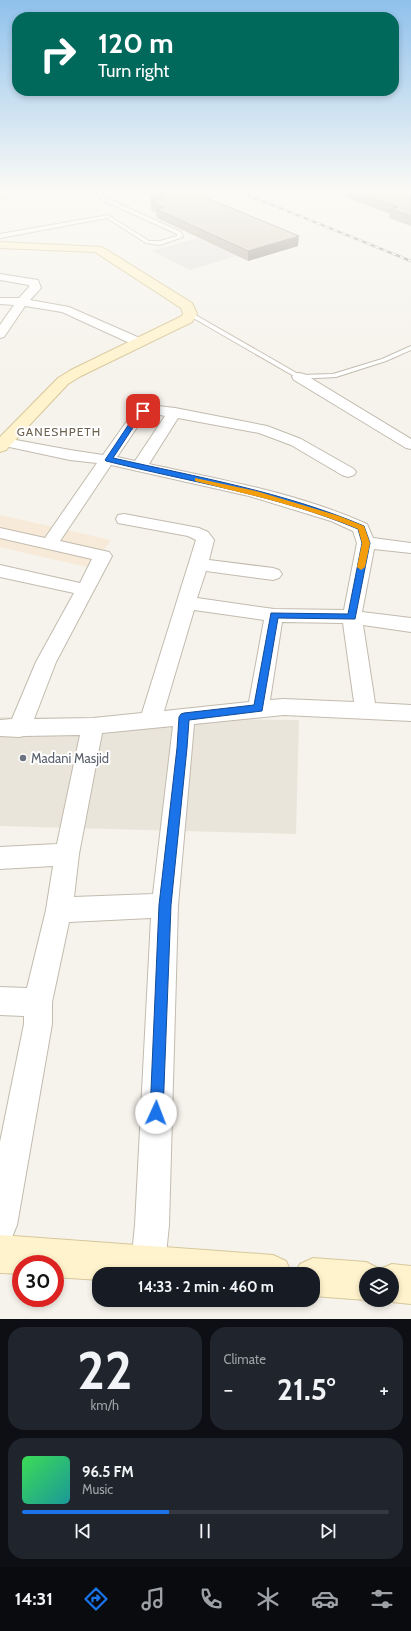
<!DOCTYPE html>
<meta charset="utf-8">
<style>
body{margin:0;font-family:Cabin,sans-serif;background:#20242c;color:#f1f3f6;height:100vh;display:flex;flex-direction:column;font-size:15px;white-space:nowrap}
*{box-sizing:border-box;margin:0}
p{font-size:13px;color:#9ea1a6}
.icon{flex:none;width:22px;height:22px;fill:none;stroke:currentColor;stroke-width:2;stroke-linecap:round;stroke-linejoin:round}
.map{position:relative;height:1319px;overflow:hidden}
.panel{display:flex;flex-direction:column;gap:8px;padding:8px;background:#0d0f14;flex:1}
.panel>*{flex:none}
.hud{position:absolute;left:12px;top:12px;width:387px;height:84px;border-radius:16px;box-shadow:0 2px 6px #0003;background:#00695c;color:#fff;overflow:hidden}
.fabs{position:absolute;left:359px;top:1267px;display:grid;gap:8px}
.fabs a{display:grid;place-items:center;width:40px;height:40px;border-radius:50%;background:#171b24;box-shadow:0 2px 6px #0003;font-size:20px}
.speed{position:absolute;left:12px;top:1255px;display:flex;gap:8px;font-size:20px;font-weight:700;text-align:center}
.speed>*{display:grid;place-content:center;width:52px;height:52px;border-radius:50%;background:#171b24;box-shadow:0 2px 6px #0003;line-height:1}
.speed .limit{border:6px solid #d22;background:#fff;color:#111}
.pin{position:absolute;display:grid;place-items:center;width:34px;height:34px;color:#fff;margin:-17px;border-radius:8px;box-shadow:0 2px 6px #0006}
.me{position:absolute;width:44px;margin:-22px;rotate:2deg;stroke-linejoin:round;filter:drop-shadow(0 0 3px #0008)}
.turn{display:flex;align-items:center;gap:14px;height:84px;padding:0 20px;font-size:18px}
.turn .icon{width:52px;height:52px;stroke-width:2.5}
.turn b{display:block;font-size:28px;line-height:34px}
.big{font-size:30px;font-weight:700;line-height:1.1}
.panel .tile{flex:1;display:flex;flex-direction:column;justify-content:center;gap:6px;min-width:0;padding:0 14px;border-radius:16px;background:#20242c}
.panel .dial{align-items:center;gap:0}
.dial b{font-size:52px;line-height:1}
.song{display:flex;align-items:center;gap:12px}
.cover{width:48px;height:48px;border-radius:6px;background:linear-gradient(135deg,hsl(130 70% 55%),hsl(180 70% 35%))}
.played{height:4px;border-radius:2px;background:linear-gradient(90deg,#1a73e8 40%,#363941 40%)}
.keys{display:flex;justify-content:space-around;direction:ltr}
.heat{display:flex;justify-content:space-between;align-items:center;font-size:22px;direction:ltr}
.panel .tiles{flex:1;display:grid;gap:8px;grid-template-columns:1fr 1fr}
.tile:last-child{grid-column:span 2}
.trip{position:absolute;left:92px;top:1267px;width:228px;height:40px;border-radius:16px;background:#171b24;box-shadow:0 2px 6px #0003;font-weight:700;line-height:40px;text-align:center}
.menu{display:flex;height:64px;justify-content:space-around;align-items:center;background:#090b0e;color:#9ea1a6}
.menu .icon{width:28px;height:28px}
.menu .active{color:#1a73e8}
.menu b{font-size:18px;color:#f1f3f6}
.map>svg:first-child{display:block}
.residential{fill:#eae5da}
.commercial{fill:#f7ead8}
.parking{fill:#e5e3e0}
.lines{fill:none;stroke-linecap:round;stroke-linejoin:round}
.lane-casing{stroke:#c2bbae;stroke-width:2}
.street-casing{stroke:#c2bbae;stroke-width:2}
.secondary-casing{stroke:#d6c79b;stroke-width:2}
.path{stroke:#c4b79f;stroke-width:1.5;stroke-dasharray:1 1;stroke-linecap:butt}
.lane{fill:#fff;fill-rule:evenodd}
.street{fill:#fff;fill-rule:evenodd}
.secondary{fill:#fff3cd;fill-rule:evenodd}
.rail-casing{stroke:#9a9a9a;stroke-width:2.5}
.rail{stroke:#fff;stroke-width:1.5;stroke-dasharray:4.5;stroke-linecap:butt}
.wall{fill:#bab2a6}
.shaded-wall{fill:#979187}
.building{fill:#d8cfc1;stroke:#979187}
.route{fill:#1a73e8;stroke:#114b97}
.slow{fill:#f59e0b}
.worship-dot{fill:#6b7280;stroke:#fff;stroke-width:1.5}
.labels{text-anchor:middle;stroke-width:4;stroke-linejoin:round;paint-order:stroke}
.far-neighbourhood-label{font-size:12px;letter-spacing:1px;fill:#6e6250;stroke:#fff}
.worship-label{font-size:13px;fill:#5b616d;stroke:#fff;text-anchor:start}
</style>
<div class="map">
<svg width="411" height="1319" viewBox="0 0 411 1319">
<rect width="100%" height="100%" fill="#f6f3ec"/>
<!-- residential -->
<path class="residential" d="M0,717L299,720L296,834L0,826Z"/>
<!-- commercial -->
<path class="commercial" d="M0,515L111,540L91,568L0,547Z"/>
<!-- parking -->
<path class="parking" d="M14,189H36L24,201L2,198Z
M198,238L236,256L190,270L152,251Z"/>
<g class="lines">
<!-- lane casing -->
<g class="lane-casing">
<path id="lane" d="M95,189H99L104,197L181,232L183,237L160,245L146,243L107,218L0,238V234L108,215L149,241H160L177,236V234L100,199Z
M188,313H192L300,375L333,374L382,359L411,346V350L386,361L336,377L299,379L188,315Z"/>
</g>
<!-- street casing -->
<g class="street-casing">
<path id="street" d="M0,274L38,280L41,288L30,300L69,307L142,339L144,342L142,345H134L62,312L25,306L4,337L0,338V325L14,305L0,304V298H19L29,287V285L0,280Z
M299,373L304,374L411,439V449L406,448L294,380L292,377L294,374Z
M149,405L175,408L267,426L301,439L354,469L356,472L354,475L348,477L342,475L291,445L259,433L178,418L149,464C222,480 298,493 367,524L373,538L411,543V553L374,549L362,612L411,618V632L363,625L375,703L411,705V721L284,715L194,724L178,905L169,1225L165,1264L161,1274H135L131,1264L135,1225L151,918L69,922L52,1002V1024L17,1225L12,1237L0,1242V1142L24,1024V1016L0,1015V987L27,988L46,910L53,866L0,869V847L57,844L80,735L24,736L19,737L0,736V720L12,719L36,662L74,593L0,577V565L80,583L92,559L0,538V528L45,538L97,463L70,460L0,445V439L5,438L70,450L103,455L134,411ZM151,413L165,416L135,461L117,457L144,417ZM111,465L249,496L331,521L353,531L357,543L344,610L274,609L197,598L206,571L273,580L279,578L282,574L279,570L273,568L209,560L214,540L208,532L199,528L124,514L118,515L116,519L118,523L188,536L196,540L142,713L93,718L34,719L56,662L112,556L109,552L60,541ZM194,610L264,620L249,702L164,711ZM282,622L343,623L354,702L284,699L270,700ZM173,726L153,894L74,897L79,854L102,733Z"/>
</g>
<!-- secondary casing -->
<g class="secondary-casing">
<path id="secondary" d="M3,189H14L4,198L0,199V191Z
M0,242L102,247L192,303L197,314L192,322L81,376L68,384L6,450L0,452V437L58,378L71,370L182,316L183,314L181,308L95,252L0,248Z
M0,1235L273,1255L286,1261L292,1274H99V1280L55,1277V1264H21V1274L0,1273Z
M313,1258L366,1262L380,1269L392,1264L411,1266V1304L392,1302L387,1300H392V1274H366V1300L313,1296V1274H295L300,1264Z"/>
</g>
<!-- path -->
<path class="path" d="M134,201L142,199"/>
<!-- lane -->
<use href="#lane" class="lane"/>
<!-- street -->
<use href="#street" class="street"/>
<!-- secondary -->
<use href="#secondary" class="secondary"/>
<!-- rail casing -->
<g class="rail-casing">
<path id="rail" d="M233,189L411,261"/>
</g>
<!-- rail -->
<use href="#rail" class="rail"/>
</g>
<!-- wall -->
<path class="wall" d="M324,189H411V226L389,218L390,214Z
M150,192L298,246L248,261L157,218L156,213L151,210L150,201H151H150Z"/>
<!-- shaded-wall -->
<path class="shaded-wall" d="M299,236L298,246L248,261V251Z"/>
<!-- building -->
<path class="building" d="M162,189H185L299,236L248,251L156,209L164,207L150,201L164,198L150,192Z
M349,189H411V216L391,209L398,207Z"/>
<!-- sky -->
<linearGradient id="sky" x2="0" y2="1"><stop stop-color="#8fc1ec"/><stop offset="0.51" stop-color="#fbfaf6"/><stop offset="1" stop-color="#fbfaf6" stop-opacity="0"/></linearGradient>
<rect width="411" height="373" fill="url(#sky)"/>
<!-- route -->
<path class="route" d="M143,409L146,411L138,420L113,458C197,477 284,492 364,526L370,543L355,619L278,618L262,711L189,720L187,748L171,905L163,1113L161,1118L156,1120L152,1118L150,1113L159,905L177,748L179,717L181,714L184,713L254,705L271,613L348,614L362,543L358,529C278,495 190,482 106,461L105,460L133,418Z"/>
<!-- slow -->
<path class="slow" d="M195,478L256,491L339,516L364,526L370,543L365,567L361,570L357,567L362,543L358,529C305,507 250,495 195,481Z"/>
<!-- markers -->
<circle class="worship-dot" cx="23" cy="758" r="4"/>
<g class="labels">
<!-- far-neighbourhood labels -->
<g class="far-neighbourhood-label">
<text x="59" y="436">GANESHPETH</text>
</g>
<!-- worship labels -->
<g class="worship-label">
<text x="31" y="763">Madani Masjid</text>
</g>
</g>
</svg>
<div class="fabs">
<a><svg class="icon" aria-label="layers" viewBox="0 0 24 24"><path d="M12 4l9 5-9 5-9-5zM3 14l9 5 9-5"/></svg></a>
</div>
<div class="speed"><div class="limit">30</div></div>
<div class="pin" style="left:143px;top:411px;background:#d93025"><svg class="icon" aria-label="arrive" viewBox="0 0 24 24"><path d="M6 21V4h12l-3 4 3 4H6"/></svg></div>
<svg class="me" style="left:156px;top:1113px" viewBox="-20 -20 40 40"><circle r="19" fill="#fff"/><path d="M0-13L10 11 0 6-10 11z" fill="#1a73e8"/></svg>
<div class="trip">14:33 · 2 min · 460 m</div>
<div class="hud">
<div class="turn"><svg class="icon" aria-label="right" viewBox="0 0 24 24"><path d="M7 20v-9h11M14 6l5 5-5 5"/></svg><div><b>120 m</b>Turn right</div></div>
</div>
</div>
<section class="panel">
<div class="tiles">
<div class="tile dial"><b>22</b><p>km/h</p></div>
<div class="tile"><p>Climate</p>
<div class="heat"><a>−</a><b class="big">21.5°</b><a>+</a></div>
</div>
<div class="tile">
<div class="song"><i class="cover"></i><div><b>96.5 FM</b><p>Music</p></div></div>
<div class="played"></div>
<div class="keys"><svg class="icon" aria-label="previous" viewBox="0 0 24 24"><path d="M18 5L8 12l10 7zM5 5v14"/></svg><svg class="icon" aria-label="pause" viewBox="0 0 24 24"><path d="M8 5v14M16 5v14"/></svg><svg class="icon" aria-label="next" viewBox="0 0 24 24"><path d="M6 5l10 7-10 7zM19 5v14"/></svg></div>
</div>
</div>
</section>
<nav class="menu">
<b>14:31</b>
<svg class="icon active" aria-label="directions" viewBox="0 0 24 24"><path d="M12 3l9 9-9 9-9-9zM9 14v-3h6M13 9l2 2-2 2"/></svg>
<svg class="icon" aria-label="music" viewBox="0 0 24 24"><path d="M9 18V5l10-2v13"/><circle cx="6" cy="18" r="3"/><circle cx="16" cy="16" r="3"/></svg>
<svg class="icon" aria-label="phone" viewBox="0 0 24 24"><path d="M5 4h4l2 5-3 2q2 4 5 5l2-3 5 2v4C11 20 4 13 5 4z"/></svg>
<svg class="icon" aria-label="climate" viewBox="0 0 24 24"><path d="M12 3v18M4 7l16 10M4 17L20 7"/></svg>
<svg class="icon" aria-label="car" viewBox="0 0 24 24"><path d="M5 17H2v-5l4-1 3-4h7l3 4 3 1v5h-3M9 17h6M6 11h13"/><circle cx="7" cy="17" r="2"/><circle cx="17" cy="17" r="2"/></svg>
<svg class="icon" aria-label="filters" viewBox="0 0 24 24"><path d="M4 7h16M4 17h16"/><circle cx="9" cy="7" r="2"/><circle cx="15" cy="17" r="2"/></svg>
</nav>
